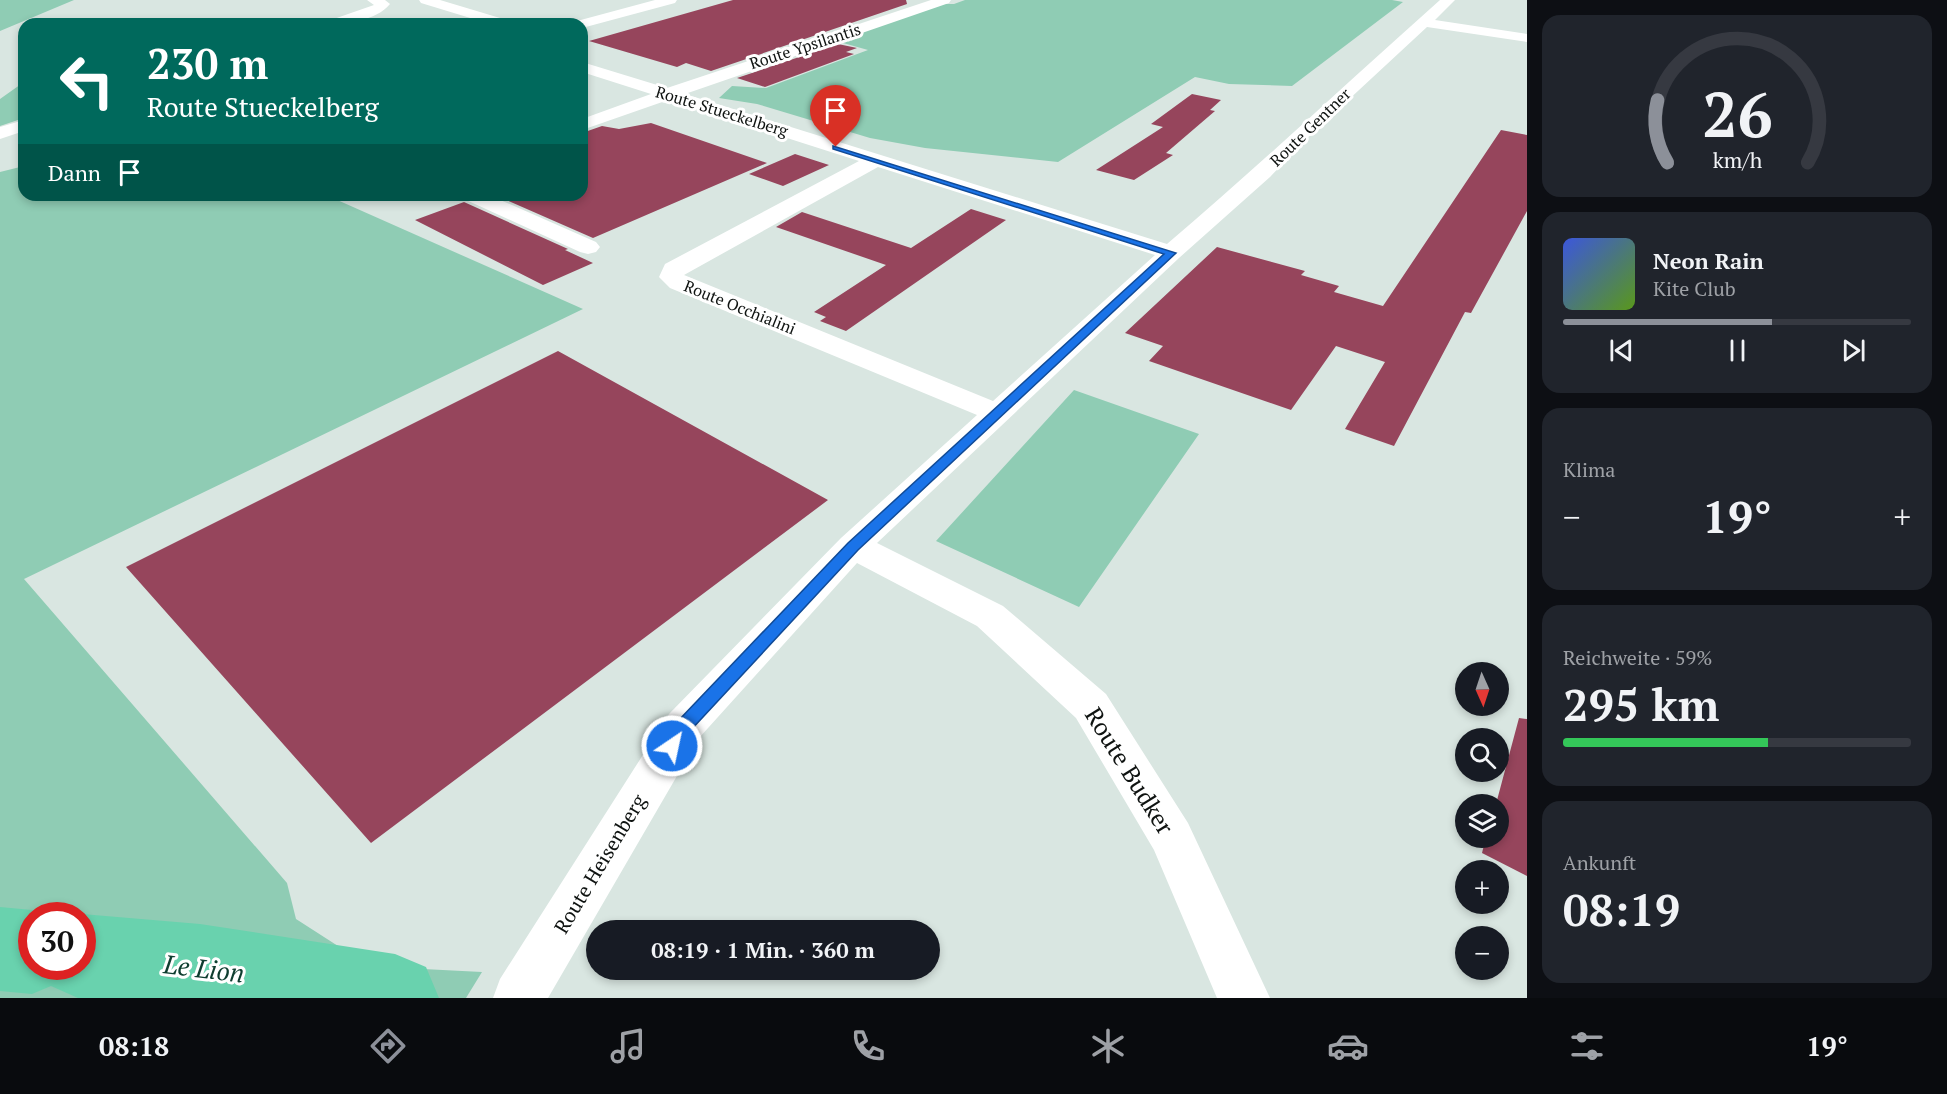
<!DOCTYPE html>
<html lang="de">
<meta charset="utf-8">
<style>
body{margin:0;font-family:"PT Serif",serif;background:#20242c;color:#f1f3f6;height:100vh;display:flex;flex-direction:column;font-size:22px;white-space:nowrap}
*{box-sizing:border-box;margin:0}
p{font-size:20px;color:#9ea1a6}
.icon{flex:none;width:33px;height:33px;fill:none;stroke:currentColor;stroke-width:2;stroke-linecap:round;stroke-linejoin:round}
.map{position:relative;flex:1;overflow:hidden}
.panel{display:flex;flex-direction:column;gap:15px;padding:15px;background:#0d0f14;width:420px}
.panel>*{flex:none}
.guide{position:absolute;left:18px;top:18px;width:570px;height:183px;border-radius:18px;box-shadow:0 3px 9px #0003;background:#00695c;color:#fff;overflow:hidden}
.needle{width:39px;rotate:177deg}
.buttons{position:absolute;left:1455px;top:662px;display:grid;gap:12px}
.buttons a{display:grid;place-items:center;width:54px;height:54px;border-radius:50%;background:#171b24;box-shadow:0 3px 9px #0003;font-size:30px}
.speed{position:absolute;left:18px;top:902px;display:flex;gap:12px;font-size:30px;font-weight:700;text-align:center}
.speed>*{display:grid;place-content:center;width:78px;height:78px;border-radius:50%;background:#171b24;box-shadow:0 3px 9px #0003;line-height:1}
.speed .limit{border:9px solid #d22;background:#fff;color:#111}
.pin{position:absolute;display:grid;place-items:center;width:51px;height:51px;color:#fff;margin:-62px -26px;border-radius:50% 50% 50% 0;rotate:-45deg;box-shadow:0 0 6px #0007}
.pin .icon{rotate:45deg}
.me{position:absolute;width:66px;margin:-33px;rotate:34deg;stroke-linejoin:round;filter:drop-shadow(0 0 4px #0008)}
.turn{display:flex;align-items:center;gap:21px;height:126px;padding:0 30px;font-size:27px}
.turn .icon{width:78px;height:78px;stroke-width:2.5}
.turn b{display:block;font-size:42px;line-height:51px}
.then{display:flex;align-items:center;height:57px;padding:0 30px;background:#0003;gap:12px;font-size:22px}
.big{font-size:45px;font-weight:700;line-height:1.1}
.panel .widget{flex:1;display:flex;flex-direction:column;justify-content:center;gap:9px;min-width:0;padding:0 21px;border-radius:18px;background:#20242c}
.panel .dial{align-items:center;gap:0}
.dial svg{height:156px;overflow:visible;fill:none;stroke:#363941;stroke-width:7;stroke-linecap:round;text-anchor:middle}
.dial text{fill:#f1f3f6;stroke:none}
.song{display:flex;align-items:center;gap:18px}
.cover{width:72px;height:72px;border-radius:9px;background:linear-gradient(135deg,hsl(230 70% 55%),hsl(90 70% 35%))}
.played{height:6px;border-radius:3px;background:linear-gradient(90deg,#8c9099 60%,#363941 60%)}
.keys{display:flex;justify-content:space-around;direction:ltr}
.heat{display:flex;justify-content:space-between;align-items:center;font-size:33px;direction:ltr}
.charge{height:9px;border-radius:4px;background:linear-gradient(90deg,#34c759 59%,#363941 0)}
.trip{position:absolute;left:586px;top:920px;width:354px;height:60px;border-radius:30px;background:#171b24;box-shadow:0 3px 9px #0003;font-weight:700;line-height:60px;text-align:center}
.tab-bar{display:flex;height:96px;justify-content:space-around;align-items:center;background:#090b0e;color:#9ea1a6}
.tab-bar .icon{width:42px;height:42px}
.tab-bar .current{color:#8c9099}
.tab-bar b{font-size:27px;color:#f1f3f6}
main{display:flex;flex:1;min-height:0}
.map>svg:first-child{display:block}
.green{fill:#8fccb4;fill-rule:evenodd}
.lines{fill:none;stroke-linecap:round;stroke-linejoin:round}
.river{fill:#69d2ae;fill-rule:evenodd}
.building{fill:#96455c}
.minor{fill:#fff;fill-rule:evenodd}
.route{fill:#1a73e8;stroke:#114b97;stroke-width:1.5}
.labels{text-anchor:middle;stroke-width:6;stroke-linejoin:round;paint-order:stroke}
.far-street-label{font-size:16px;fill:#0f1311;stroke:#fff}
.street-label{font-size:20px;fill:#0f1311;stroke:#fff}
.near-street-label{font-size:24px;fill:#0f1311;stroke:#fff}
.near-water-label{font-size:26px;font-style:italic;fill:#0e3d2f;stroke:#fff}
</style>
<main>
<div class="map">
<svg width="1527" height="998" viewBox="0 0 1527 998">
<rect width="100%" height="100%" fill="#d9e6e1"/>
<!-- green -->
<path class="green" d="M0,0H74L0,31Z
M965,0H1392L1403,2L1292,86L1229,84L1195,77L1058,162L925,148L870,138L757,104L719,98L732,86L766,88L868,50L836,41L939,4H954Z
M24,82V118L0,126V99Z
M24,166V195H326L583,309L24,579L287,883L296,919L352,955L423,969L482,972L466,998H0V172ZM32,915H82V966H32Z
M1074,390L1199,434L1079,607L936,541Z"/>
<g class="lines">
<!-- river -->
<path class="river" d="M0,907L32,910L45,915H32V966H82V914L200,924L395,954L426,967L439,998H78L51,986L32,994L0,991Z"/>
</g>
<!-- building -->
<path class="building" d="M733,0H906L907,4L711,71L686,63L677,67L589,41Z
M838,44L857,48L846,52L854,54L765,87L737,78Z
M1192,94L1221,100L1210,110L1215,111L1166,153L1173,155L1134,180L1096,170L1163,127L1151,124Z
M651,123L767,163L593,238L495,195H582V133L602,126L619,129Z
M1501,130L1527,135V211L1471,313L1465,312L1394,446L1345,429L1385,362L1336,346L1291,410L1149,361L1163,346L1125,333L1217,247L1305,271L1301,275L1339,286L1334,292L1383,306Z
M795,154L829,165L783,186L749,174Z
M464,202L568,249L565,250L593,263L543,285L415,220Z
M971,209L1006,220L846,331L820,321L826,317L814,312L886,265L776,227L802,212L911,248Z
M558,351L828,500L371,843L126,567Z
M1519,718L1527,719V876L1482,853L1486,837H1498V804H1496Z"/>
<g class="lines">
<!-- minor -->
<path class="minor" d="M367,0H385L390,4C376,21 346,24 326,24L328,21L374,5Z
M419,0H440L510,21L512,24H490L421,3Z
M655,0H677L675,3L582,28V24H575L577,21Z
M931,0H951L949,3L685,94L1167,244C1260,165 1350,80 1440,0H1455L1435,20L1527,34V42L1427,27L1304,141L1270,177L1179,258L877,543L1003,606L1106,694L1188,823L1270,998H1217L1154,850L1076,718L977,626L857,563L699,738L548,998H493L500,979L669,714L841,538L977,415L670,288L659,277L665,264L859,161L668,100L582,130V119L651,94L582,72V62L667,88ZM878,167L1155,255L993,401L684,275Z
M24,120V131L0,139V127Z
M460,195H489L596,242L600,247L596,252L588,254L580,252L464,199Z"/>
</g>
<!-- route -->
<path class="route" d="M833,146L1176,253L858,550L690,731L678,751L672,753L666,751L663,746L678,721L848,543L1164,254L833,149Z"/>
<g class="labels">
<!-- far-street labels -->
<g class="far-street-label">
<text transform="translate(805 46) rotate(-18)" y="6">Route Ypsilantis</text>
<text transform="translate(722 111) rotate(17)" y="6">Route Stueckelberg</text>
<text transform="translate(1310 127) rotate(-44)" y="6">Route Gentner</text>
<text transform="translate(740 307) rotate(22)" y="6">Route Occhialini</text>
</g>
<!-- street labels -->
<g class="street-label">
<text transform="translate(600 864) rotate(-59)" y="7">Route Heisenberg</text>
</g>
<!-- near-street labels -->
<g class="near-street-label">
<text transform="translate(1129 771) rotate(58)" y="8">Route Budker</text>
</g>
<!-- near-water labels -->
<g class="near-water-label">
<text transform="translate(204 969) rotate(7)" y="9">Le Lion</text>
</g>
</g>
</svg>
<div class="buttons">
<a><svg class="needle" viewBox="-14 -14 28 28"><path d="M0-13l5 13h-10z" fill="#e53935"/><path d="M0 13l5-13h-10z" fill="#9ea1a6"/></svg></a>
<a><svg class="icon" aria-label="search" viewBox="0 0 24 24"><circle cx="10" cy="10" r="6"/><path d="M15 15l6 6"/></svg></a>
<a><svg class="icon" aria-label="layers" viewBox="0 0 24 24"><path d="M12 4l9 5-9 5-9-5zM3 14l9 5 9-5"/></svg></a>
<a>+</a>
<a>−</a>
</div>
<div class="speed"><div class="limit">30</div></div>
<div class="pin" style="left:836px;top:147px;background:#d93025"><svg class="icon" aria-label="arrive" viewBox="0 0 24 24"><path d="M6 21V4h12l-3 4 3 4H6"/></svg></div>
<svg class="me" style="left:672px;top:746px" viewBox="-20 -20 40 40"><circle r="17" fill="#1a73e8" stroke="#fff" stroke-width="3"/><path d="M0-11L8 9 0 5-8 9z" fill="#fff"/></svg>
<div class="trip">08:19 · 1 Min. · 360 m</div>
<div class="guide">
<div class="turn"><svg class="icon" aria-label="left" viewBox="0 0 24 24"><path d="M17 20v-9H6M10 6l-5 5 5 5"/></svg><div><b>230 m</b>Route Stueckelberg</div></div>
<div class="then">Dann<svg class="icon" aria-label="arrive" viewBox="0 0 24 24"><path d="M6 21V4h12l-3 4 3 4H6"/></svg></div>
</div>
</div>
<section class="panel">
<div class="widget dial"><svg viewBox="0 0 100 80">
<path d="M14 69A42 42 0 1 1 86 69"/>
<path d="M14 69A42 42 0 0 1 9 37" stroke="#8c9099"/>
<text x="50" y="56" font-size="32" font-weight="700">26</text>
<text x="50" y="72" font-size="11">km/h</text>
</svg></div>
<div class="widget">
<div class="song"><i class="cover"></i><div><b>Neon Rain</b><p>Kite Club</p></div></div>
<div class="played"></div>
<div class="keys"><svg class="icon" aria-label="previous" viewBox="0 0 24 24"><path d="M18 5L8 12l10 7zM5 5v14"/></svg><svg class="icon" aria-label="pause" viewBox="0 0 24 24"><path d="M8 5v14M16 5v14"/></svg><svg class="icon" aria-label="next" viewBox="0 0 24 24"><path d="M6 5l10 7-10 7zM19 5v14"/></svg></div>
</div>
<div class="widget"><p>Klima</p>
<div class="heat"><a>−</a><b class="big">19°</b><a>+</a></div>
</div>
<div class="widget"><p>Reichweite · 59%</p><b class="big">295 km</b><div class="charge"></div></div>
<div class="widget"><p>Ankunft</p><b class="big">08:19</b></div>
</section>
</main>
<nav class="tab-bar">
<b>08:18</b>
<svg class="icon current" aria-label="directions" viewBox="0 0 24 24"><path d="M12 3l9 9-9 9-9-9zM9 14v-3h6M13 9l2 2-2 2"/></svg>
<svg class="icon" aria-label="music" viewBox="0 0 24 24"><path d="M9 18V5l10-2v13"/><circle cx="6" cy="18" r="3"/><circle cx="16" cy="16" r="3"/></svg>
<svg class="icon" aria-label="phone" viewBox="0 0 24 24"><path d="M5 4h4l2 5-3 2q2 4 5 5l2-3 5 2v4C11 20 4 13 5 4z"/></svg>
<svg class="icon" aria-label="climate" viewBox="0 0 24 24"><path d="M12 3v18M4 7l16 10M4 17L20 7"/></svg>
<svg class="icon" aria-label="car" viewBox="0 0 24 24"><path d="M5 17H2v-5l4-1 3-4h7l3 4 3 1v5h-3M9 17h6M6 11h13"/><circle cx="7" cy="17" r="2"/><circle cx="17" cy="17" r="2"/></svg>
<svg class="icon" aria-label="filters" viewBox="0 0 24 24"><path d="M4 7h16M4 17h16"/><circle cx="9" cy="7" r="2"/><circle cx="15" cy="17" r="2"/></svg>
<b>19°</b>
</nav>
